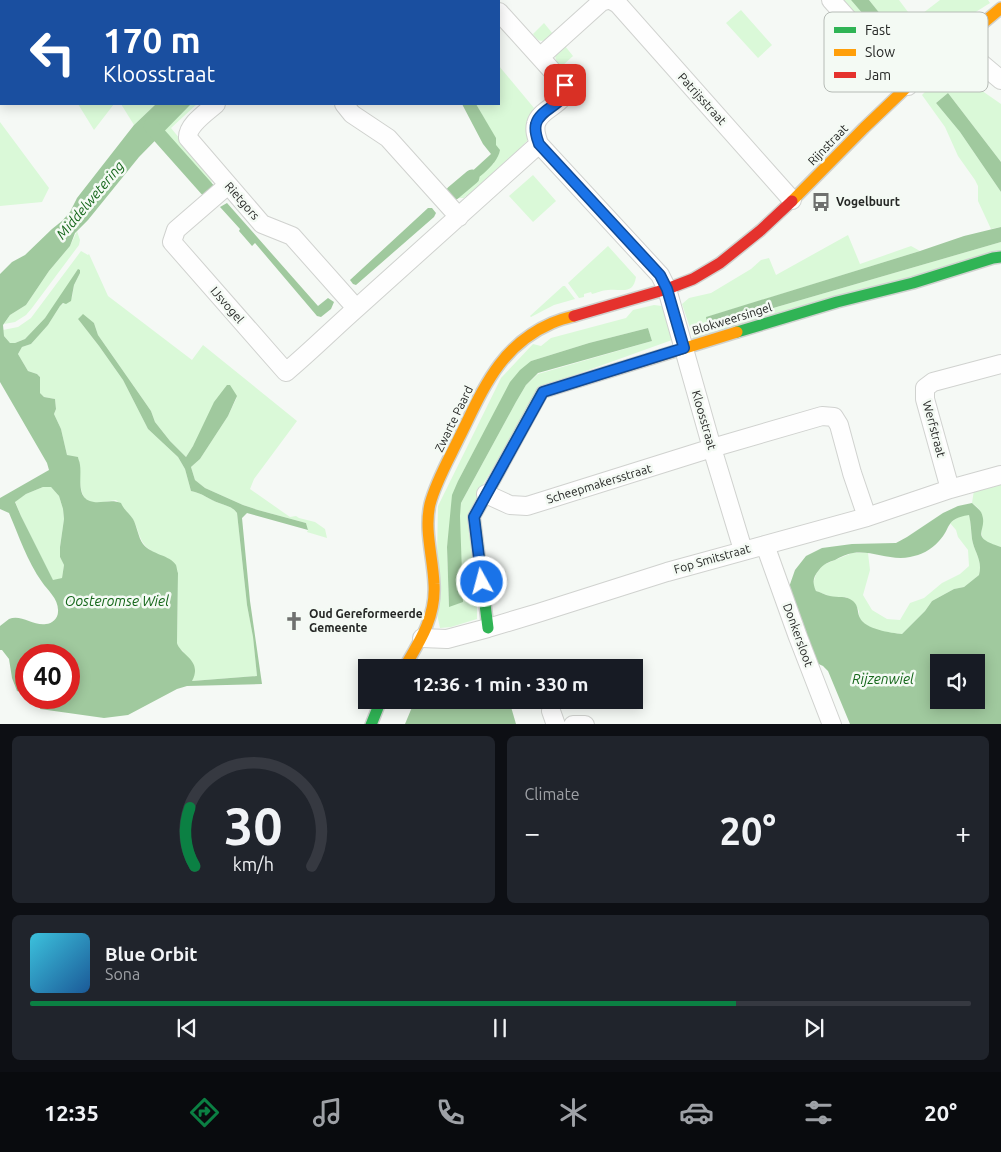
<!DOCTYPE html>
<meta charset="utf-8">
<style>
body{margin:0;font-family:Ubuntu,sans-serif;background:#20242c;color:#f1f3f6;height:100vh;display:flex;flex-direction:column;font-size:19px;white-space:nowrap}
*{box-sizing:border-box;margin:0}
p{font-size:16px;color:#9ea1a6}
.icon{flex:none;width:28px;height:28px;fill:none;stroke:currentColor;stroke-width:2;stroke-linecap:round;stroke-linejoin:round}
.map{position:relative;height:724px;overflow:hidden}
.sheet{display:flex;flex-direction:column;gap:12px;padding:12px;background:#0d0f14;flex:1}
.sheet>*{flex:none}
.banner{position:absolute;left:0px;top:0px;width:500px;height:105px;box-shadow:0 2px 12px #0003;background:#1a4fa0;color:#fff;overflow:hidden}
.tools{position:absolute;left:930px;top:654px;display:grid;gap:10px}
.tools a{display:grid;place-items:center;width:55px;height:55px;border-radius:0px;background:#171b24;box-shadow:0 2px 12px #0003;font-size:25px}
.speed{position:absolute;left:15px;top:644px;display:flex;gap:10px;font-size:25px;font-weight:700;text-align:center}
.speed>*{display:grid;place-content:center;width:65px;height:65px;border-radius:50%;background:#171b24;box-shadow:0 2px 12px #0003;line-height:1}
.speed .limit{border:8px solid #d22;background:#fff;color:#111}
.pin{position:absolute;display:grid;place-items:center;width:42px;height:42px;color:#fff;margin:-21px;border-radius:10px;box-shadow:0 2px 8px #0006}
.me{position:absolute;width:55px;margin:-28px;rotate:353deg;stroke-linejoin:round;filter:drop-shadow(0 0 4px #0008)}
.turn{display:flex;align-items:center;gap:18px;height:105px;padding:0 20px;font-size:22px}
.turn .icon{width:65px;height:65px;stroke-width:2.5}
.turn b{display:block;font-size:35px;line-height:42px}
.big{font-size:38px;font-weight:700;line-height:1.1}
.sheet .card{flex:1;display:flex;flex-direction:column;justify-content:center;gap:8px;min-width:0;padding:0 18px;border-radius:8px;background:#20242c}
.sheet .dial{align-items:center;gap:0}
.dial svg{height:130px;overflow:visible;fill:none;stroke:#363941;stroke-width:7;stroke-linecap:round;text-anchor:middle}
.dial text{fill:#f1f3f6;stroke:none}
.song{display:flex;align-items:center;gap:15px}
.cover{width:60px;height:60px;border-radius:8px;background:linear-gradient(135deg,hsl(190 70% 55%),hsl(210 70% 35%))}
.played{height:5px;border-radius:2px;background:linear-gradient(90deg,#0b8043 75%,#363941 75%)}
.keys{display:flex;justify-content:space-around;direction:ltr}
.heat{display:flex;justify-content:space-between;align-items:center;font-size:28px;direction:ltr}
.sheet .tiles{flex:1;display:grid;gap:12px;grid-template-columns:1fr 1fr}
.card:last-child{grid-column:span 2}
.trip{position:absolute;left:358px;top:659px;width:285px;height:50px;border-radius:0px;background:#171b24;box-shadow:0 2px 12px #0003;font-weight:700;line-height:50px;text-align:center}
.dock{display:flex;height:80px;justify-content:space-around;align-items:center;background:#090b0e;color:#9ea1a6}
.dock .icon{width:35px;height:35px}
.dock .on{color:#0b8043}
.dock b{font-size:22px;color:#f1f3f6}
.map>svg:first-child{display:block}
.green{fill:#daf9d8;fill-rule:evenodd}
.water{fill:#a0c99e;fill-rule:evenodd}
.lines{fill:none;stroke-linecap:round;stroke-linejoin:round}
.canal{stroke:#a0c99e;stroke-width:15}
.street-casing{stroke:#d0d2cf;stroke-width:20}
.fast-casing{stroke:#d0d2cf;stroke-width:14}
.slow-casing{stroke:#d0d2cf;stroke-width:14}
.jam-casing{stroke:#d0d2cf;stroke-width:14}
.street{stroke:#fefefe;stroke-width:18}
.fast{stroke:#30b455;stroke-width:11}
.slow{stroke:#ff9f0a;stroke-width:11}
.jam{stroke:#e5322d;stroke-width:11}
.route-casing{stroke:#114b97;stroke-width:12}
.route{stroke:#1a73e8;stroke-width:9}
.labels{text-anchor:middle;stroke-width:5;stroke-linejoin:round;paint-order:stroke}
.street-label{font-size:12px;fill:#252725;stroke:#f4faf4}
.poi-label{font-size:12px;font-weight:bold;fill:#252725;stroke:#f4faf4;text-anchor:start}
.water-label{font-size:14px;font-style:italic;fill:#146619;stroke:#f4faf4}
.key{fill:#f4faf4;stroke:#b6bbb6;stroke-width:1}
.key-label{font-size:14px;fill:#252725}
</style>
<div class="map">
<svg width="1001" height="725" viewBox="0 0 1001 725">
<rect width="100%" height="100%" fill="#f5f9f5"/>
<!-- green -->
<path class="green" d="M0,0H254L253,1H1V94L0,95Z
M837,0H851L899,56L908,50L869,0H899L914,20L940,0H988L990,3L955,25L937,41L932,43L901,69Z
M741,10L772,45L758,58L726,23Z
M544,23L553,34C545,41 540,45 533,34Z
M565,46L573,56L561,67C552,56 554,55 565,46Z
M962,56L985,77L978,88L1001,104V162L948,93L936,103L960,132L1001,192V227L991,229L978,201V186L975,180L958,156L945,127L922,95L945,71Z
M499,66L534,108L528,118L527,124V141L521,147L524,150L469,199L466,196L464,198H455L453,196L458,190L461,191L494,163L495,138L476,104H499Z
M78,104H114L94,130Z
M121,104H156L134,125Z
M191,104H197L171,128L211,177L212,184L209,188L164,130Z
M0,122L49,188L42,202L0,206Z
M533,175L556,201L533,222L509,196Z
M77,231L80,240L79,245L32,308L26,315L15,322L4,324L10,315L26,305L49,271L70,246Z
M848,235L860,264L911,246L920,251L707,317L708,327L1001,242V251L695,343L682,304L689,298L711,293L751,269L761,260L769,258L776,275Z
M608,246L636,277C633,296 621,288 608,290C602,290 597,293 592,294L591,292L584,294V297L579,298L568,283Z
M81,251L88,255L89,254L108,296L192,360L203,345L297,421L254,479L250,489L290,517L296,516L299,518L315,522L325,529L327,538L307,532L308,530L306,523L258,510L243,505L205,488L195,480L191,467L200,459L228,416L237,397L193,446L186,457L170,441L155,422L151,411L142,398L98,335L94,323L78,319L99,346L123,380L148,429L178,457L185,469L191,491C202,493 208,499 219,503C226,506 232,506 237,513L247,605L253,637L257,676L192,681L183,651L179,649L177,643L178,573C172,554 162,560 149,549C138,541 139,528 132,518C128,512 121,506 116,500C108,501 95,505 88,501C78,495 80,473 80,463L67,455L61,429L54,414L56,409L55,399L44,397L40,393V377L37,374L28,371L18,354L22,347L31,344L48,325L60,306L72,297L74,285L80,273L45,318L25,339L15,343H10L4,336L3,330L18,327L31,318Z
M563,286H565L575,299L554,305L531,317L530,316Z
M654,305L662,306L671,328L672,340L544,386L477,494V619L451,627L440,628L436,609L438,506L501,378L533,344L541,346L551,338L626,318L633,310ZM648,328L652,341L538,374L526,385L516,402L461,503L449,607L447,547L458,481L483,434L531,361L589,343Z
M1001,483V547C996,546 989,544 985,541C977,534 986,519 979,509C977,507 975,505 972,503L974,490Z
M43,487H51L59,496L63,509L64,519L60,547V557L64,565L62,578L53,581L21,516L15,501L26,494Z
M969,514C971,523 971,531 972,539C974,552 983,560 979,575L964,587L954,589L932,601L925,611L902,634C889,633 870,631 861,620C858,616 860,612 858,609C855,604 850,601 846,597H832L816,591L813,584L816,574L823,565L852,553H868L870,570L863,595L872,610L887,619L900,620L910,603L924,598L942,583L960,574L969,566L968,550L958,537L956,530L950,523L960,516Z"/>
<!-- water -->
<path class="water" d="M851,0H869L909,50L899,56Z
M948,93L1001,162V192L960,132L936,103Z
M156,104H191L139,157L88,220L75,233L70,246L49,271L26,305L10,315L3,325L4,336L10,343H15L25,339L45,318L78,269L80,270V273L74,285L71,301L66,304L63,303L60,306L48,325L40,334L31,344L22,347L18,354L28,371L37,374L40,377V393L44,397L55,399L56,409L54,414L61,429L67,455L78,457C78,459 80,462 80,465C82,477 75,500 94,502C103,503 112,499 121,503C124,510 129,513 133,519C137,526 138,537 143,544C152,555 170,555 176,565C177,568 177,571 178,573L177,643C181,656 203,660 192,681L257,676L253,637L247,605L237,513C232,506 226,506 219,503C208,499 202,493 191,491L185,469L178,457L148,429L123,380L99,346L78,319L83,314L94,323L98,335L142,398L151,411L155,422L170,441L186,457L193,446L214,402L227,385H230L237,396L228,416L200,459L191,467L195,480L205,488L243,505L258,510L306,523L308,530L247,513L242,518L250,601L262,684L187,686L177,689L128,715L104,718L40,709L42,701L34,698H69V655H26V694L17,691L12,678L9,659L2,650H0V626C3,624 6,621 9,619C21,614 33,626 46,624C52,624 58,618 58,612C59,599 48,591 42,582C27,561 19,536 9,513L0,509V498L49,470L47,463L0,382V274L12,262L25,255L52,229L62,221L70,212L77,198L134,125ZM43,487H51L59,496L63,509L64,519L60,547V557L64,565L62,578L53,580L21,516L15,502L26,494Z
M462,104H476L496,138V145L500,150C497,167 473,181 461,191L457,189L456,186L491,154L483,144Z
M227,203L318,306L328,298L334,302L331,309L321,317L317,316L255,243L252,246L239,231L240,229L220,207Z
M428,208H432L436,213L434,217L356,285L353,284L350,280Z
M1001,227V242L708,327L706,317L920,251L964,236Z
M648,328L652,341L538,373L526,385L516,402L461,503L460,516L463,602L449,607L447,547L452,495L458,481L510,382L520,370L531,361L589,343Z
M972,503C975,506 979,509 981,512C990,531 966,536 1001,547V724H850L828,671L823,666L812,661L788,590L795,570L806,556L822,548L852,544L896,543L907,537L943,513L958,506ZM969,515C971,523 971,531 972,539C974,552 983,560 979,575L964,587L954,589L932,601L925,611L902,634C891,633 865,629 860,618C857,613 859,606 853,601C846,595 838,598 830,596C825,595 820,592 816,591C812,582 813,577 819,570C823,564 829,562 835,560C840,557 847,554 853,553C872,550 890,561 910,557C921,555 931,550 939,541C952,528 944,519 969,515ZM939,662H976V700H939Z
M415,700H509L516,724H405Z"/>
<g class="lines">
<!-- canal -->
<path class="canal" d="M151,126L207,189
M453,193L472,177"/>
<!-- street casing -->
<g class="street-casing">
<path id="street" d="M487,0L489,1
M611,0L618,4L792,200
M831,0L908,86
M499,12L565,85C570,104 540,107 536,124C534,131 537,138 539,144L660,275L667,289L712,448L743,550
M958,44L1001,80
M540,57L601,2L607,0
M216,104C207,112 187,125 188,138L262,224L292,236L356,308
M344,104L352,114L388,138L459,217
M228,185L176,230L172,242L286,372C311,351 334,328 359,306C419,252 479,198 539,144
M950,489L925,399V388L933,382L1001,364
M486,494L510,505L527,506L712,448L822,416L834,417L839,425L852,473L867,517
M765,545L798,637L832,725
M422,638L447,639L488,628L538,613L667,572L867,517L950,489L1001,475
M551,711L556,725
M573,725H585"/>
</g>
<!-- fast casing -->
<g class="fast-casing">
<path id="fast" d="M737,332L837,302L913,283L993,258L1001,257
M488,628L474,517L542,393
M371,725L381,700"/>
</g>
<!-- slow casing -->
<g class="slow-casing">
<path id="slow" d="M792,201L864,128L908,86L1001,8
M542,393L543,392L737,332
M404,668C420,641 436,617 434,584C433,557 424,530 430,504C436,481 449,459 459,438C483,390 499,346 552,323C559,320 566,318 574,316"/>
</g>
<!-- jam casing -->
<g class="jam-casing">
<path id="jam" d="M574,316L667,289L693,279L720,263L761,230L792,201"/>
</g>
<!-- street -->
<use href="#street" class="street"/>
<!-- fast -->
<use href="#fast" class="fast"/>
<!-- slow -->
<use href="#slow" class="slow"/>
<!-- jam -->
<use href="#jam" class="jam"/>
</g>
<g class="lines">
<!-- route casing -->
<g class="route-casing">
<path id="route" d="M482,582L474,517L543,392L684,348L667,289L660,275L539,144C537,138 534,131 536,124C540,107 570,104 565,85"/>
</g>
<!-- route -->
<use href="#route" class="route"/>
</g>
<!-- icons -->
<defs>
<g id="bus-bare" transform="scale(1.5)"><path d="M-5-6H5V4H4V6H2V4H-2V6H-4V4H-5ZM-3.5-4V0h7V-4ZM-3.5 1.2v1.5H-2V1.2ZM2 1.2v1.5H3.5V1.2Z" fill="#6e706e" stroke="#f4faf4" stroke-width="2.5" paint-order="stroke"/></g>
<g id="church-bare" transform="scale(1.5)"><path d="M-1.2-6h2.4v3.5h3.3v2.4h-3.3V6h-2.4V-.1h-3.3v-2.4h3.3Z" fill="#6e706e" stroke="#f4faf4" stroke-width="2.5" paint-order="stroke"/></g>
</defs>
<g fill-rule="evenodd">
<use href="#bus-bare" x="821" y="202"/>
<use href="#church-bare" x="294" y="621"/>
</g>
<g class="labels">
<!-- street labels -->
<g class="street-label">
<text transform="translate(702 99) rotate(48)" y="4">Patrijsstraat</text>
<text transform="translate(828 145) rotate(-46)" y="4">Rijnstraat</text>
<text transform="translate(242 201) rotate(49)" y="4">Rietgors</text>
<text transform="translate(227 305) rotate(49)" y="4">IJsvogel</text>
<text transform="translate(732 319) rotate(-17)" y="4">Blokweersingel</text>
<text transform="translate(454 419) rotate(-64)" y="4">Zwarte Paard</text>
<text transform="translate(704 420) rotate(74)" y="4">Kloosstraat</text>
<text transform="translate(934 429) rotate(75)" y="4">Werfstraat</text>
<text transform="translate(599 484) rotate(-17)" y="4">Scheepmakersstraat</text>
<text transform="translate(712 559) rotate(-16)" y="4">Fop Smitstraat</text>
<text transform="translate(798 635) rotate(70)" y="4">Donkersloot</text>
</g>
<!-- poi labels -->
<g class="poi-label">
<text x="836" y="206">Vogelbuurt</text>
<text x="309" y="618">Oud Gereformeerde<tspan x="309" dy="14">Gemeente</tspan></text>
</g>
<!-- water labels -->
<g class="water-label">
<text transform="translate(90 200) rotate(-50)" y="5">Middelwetering</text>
<text x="117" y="606">Oosteromse Wiel</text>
<text x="883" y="684">Rijzenwiel</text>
</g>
</g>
<!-- legend -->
<rect x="824" y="12" width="164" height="80" rx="8" class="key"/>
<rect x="834" y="27" width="22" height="6" fill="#30b455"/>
<rect x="834" y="49" width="22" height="7" fill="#ff9f0a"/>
<rect x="834" y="72" width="22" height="6" fill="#e5322d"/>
<g class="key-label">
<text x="865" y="35">Fast</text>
<text x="865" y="57">Slow</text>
<text x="865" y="80">Jam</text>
</g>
</svg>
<div class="tools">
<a><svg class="icon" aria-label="sound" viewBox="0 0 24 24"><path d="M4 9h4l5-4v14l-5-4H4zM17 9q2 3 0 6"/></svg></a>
</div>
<div class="speed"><div class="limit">40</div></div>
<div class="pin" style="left:565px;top:85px;background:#d93025"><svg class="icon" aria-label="arrive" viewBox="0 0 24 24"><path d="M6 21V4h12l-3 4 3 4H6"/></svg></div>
<svg class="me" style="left:482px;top:582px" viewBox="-20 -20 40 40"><circle r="17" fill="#1a73e8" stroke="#fff" stroke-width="3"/><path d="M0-11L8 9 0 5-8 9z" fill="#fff"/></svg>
<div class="trip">12:36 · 1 min · 330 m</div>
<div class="banner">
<div class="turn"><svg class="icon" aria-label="left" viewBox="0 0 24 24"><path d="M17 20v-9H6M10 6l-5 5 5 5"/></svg><div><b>170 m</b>Kloosstraat</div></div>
</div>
</div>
<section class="sheet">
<div class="tiles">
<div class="card dial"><svg viewBox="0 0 100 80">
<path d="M14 69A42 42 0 1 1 86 69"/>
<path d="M14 69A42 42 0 0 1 11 33" stroke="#0b8043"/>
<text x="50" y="56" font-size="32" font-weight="700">30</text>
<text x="50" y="72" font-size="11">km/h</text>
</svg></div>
<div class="card"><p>Climate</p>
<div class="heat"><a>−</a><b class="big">20°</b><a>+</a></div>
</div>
<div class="card">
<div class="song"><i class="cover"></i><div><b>Blue Orbit</b><p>Sona</p></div></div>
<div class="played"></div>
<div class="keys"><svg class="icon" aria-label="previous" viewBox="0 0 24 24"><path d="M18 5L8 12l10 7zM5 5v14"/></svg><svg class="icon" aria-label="pause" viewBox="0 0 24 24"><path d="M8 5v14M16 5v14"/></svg><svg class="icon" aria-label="next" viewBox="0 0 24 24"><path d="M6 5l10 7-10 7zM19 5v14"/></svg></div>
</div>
</div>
</section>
<nav class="dock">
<b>12:35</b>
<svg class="icon on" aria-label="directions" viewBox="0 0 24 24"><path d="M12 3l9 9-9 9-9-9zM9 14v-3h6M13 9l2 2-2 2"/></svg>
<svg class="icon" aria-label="music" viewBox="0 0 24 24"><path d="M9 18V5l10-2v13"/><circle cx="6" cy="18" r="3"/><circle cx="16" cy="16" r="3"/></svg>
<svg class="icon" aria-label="phone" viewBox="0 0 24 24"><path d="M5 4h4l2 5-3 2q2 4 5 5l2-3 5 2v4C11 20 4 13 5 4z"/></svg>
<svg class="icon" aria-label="climate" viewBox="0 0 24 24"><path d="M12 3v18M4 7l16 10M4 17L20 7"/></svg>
<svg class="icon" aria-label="car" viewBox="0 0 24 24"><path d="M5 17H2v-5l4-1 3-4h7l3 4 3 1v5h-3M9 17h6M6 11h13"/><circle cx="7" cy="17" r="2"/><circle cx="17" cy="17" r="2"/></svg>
<svg class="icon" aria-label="filters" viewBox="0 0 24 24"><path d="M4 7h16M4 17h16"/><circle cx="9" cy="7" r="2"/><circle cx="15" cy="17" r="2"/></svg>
<b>20°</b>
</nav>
